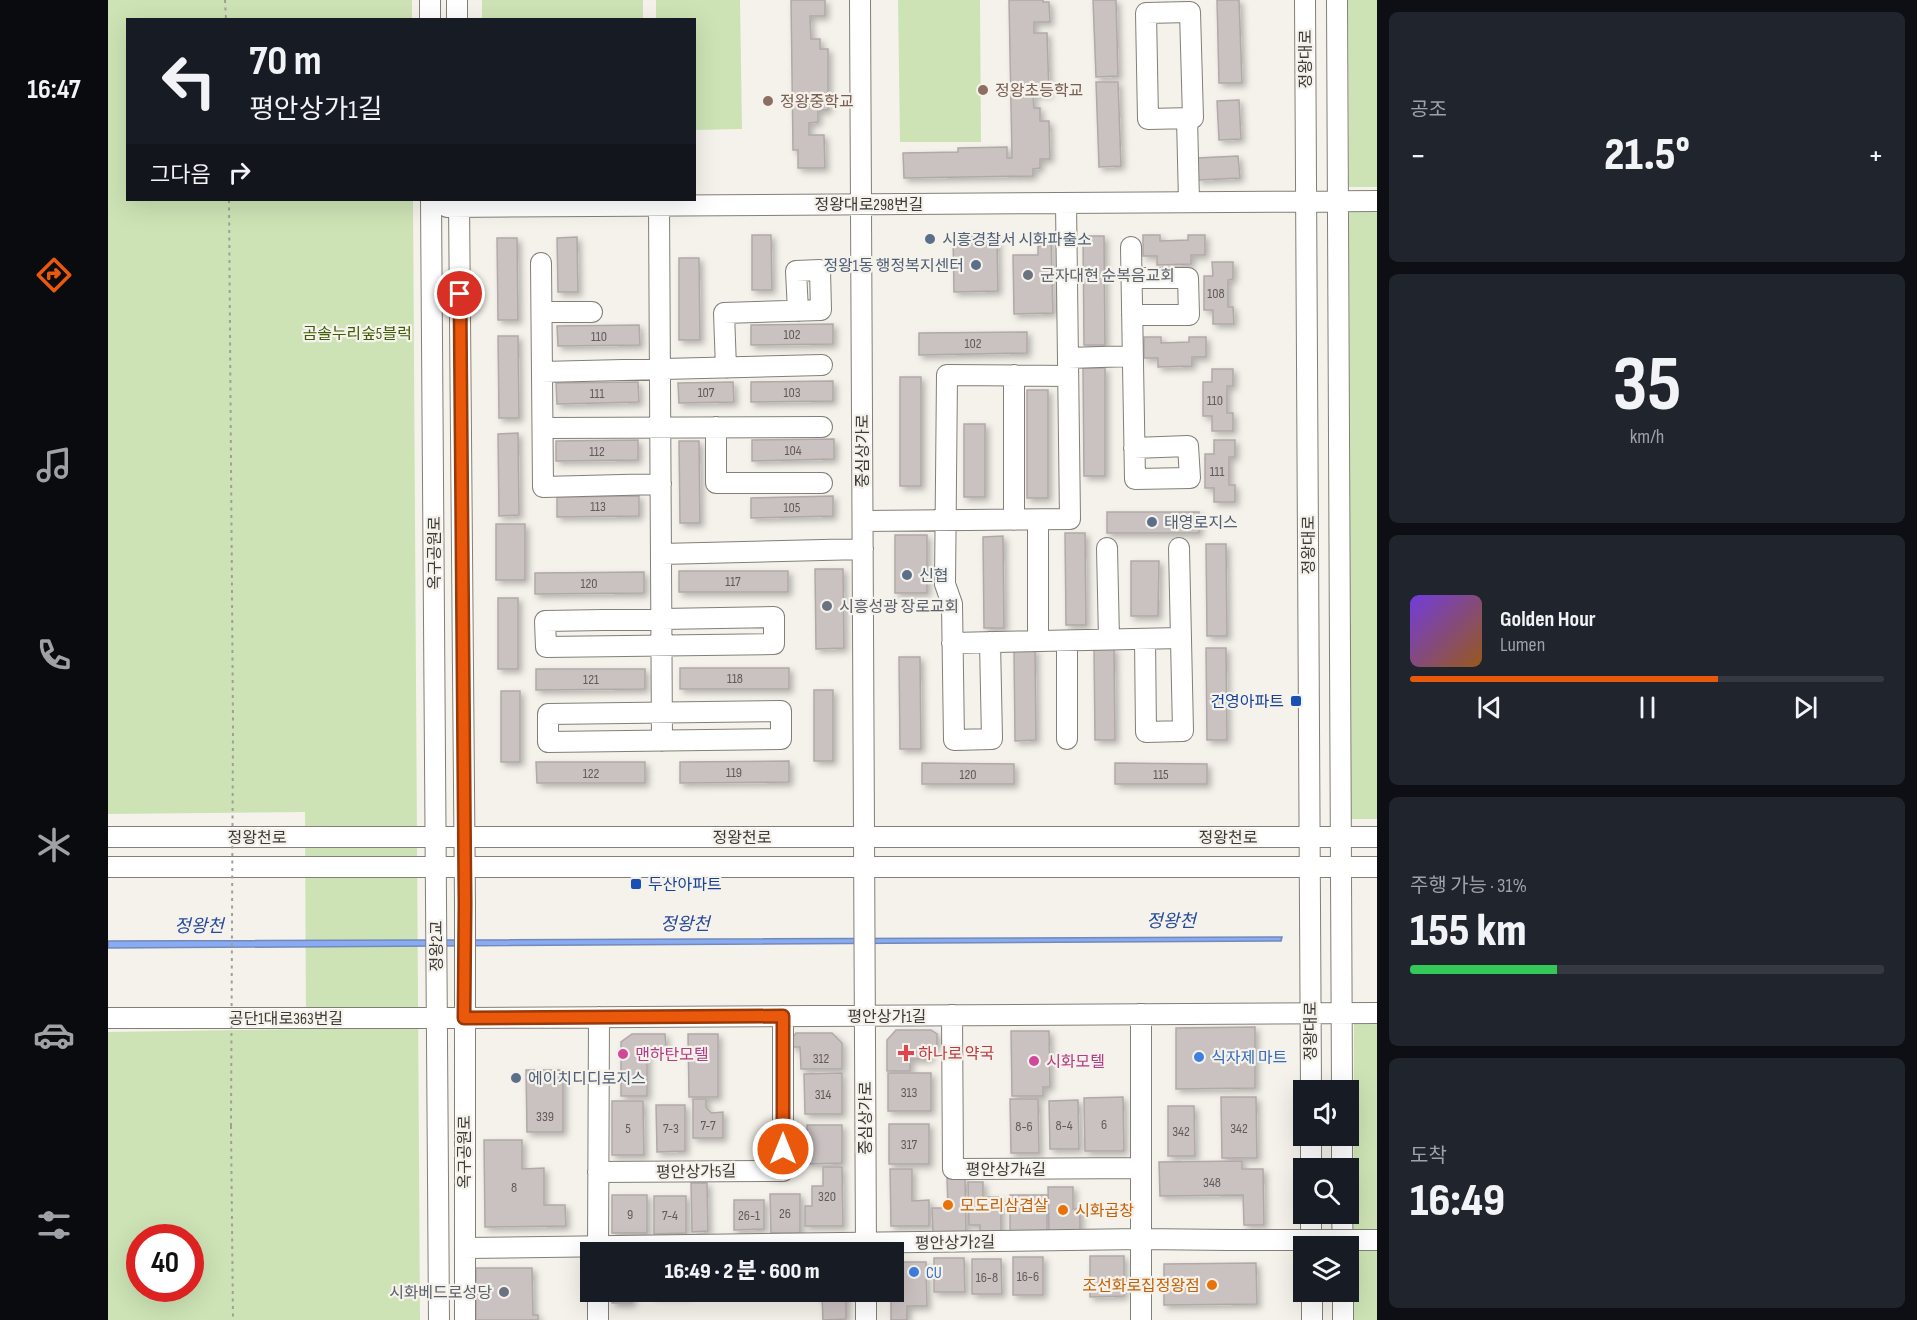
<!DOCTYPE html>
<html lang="ko">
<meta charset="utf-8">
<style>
body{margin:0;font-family:"Sofia Sans Condensed","Noto Sans KR",sans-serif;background:#20242c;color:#f1f3f6;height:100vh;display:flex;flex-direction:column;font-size:22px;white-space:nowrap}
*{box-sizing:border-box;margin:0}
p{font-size:20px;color:#9ea1a6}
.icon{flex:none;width:33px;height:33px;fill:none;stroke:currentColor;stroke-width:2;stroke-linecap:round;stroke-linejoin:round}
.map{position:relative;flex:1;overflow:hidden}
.panel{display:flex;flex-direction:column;gap:12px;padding:12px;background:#0d0f14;width:540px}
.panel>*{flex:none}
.hud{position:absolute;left:18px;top:18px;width:570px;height:183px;border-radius:0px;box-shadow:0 6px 24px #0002;background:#171b24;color:#f1f3f6;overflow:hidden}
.buttons{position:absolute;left:1185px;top:1080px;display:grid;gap:12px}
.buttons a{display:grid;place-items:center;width:66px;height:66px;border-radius:0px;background:#171b24;box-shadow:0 6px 24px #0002;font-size:30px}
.speed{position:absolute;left:18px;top:1224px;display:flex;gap:12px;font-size:30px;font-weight:700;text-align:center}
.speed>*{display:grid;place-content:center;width:78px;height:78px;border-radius:50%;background:#171b24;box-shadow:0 6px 24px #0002;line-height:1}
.speed .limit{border:9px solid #d22;background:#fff;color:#111}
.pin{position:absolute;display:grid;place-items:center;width:51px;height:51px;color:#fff;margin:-26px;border:3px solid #fff;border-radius:50%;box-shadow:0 2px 6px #0007}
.me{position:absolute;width:66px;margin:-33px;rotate:0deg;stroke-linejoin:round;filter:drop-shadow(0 0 4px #0008)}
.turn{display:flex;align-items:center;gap:21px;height:126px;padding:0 24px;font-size:27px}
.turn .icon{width:78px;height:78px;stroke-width:2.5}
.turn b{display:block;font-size:42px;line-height:51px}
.then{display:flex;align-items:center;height:57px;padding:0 24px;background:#0003;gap:12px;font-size:22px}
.big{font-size:45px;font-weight:800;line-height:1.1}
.panel .card{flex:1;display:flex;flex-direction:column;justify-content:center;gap:9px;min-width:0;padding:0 21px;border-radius:9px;background:#20242c}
.panel .dial{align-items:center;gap:0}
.dial b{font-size:78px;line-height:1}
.song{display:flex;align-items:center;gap:18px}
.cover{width:72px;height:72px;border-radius:9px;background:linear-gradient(135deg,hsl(260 70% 55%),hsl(30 70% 35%))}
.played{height:6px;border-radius:3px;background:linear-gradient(90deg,#ea580c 65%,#363941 65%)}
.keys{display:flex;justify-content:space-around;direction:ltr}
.heat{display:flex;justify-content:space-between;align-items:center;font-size:33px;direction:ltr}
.charge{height:9px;border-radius:4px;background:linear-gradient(90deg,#34c759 31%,#363941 0)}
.trip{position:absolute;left:472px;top:1242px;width:324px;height:60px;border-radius:0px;background:#171b24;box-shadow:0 6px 24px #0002;font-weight:800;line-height:60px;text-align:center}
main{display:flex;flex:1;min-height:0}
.tab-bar{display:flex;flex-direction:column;width:108px;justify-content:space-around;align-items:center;background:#090b0e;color:#9ea1a6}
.tab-bar .icon{width:42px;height:42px}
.tab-bar .active{color:#ea580c}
.tab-bar b{font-size:27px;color:#f1f3f6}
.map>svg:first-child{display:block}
.green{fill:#cde3b5;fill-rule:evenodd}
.water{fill:#89abf1;stroke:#7289ba;stroke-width:1.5}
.building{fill:#cac1c1;stroke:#b1a9a8;stroke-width:1.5;filter:url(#shadow)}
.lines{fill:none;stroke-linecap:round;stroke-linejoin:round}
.minor-casing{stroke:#817f78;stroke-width:22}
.path{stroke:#a09e99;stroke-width:2;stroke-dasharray:3 4.5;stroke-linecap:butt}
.minor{stroke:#fff;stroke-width:20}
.minor-bridge-casing{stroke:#817f78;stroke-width:22;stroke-linecap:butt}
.path-bridge{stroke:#a09e99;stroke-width:2;stroke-dasharray:3 4.5;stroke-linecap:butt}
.minor-bridge{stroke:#fff;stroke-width:20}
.route-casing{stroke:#983908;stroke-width:15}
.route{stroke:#ea580c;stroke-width:10}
.education-dot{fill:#8d6e63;stroke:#f5f2eb;stroke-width:2}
.service-dot{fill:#5c6f8a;stroke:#f5f2eb;stroke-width:2}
.worship-dot{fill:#6b7280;stroke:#f5f2eb;stroke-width:2}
.transit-dot{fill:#1a4fb4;stroke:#f5f2eb;stroke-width:2}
.health-dot{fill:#e0444e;stroke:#f5f2eb;stroke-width:2}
.hotel-dot{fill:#d1479c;stroke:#f5f2eb;stroke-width:2}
.shop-dot{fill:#3f7fe0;stroke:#f5f2eb;stroke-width:2}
.food-dot{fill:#e8710a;stroke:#f5f2eb;stroke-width:2}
.labels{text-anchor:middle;stroke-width:4.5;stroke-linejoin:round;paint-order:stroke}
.number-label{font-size:14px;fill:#605c5a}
.street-label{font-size:16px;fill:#3c3b38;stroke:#f5f2eb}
.education-label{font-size:16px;fill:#785e54;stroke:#f5f2eb;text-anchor:start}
.service-label{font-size:16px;fill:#4e5e75;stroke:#f5f2eb;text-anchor:start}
.worship-label{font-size:16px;fill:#5b616d;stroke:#f5f2eb;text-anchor:start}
.park-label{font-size:16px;fill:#3e5c07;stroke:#f5f2eb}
.transit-label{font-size:16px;fill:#164399;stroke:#f5f2eb;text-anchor:end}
.health-label{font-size:16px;fill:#be3a42;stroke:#f5f2eb;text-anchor:start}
.hotel-label{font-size:16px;fill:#b23c85;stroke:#f5f2eb;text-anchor:start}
.shop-label{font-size:16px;fill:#366cbe;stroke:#f5f2eb;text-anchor:start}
.food-label{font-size:16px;fill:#c56008;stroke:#f5f2eb;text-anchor:start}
.water-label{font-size:18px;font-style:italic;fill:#284a9b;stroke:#f5f2eb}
</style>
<main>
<nav class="tab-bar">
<b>16:47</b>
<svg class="icon active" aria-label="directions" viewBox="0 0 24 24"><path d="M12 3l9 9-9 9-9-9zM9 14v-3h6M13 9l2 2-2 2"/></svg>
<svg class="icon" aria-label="music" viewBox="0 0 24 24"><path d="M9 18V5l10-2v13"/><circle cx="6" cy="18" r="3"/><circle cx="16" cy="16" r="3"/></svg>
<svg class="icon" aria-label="phone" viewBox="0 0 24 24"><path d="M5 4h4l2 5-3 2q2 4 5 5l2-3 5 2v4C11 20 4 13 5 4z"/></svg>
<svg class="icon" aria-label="climate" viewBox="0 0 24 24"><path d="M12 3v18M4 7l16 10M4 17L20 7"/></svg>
<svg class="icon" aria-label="car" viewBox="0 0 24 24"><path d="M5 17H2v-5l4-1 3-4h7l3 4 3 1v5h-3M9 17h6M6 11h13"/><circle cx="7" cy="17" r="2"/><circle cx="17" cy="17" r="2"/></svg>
<svg class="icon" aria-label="filters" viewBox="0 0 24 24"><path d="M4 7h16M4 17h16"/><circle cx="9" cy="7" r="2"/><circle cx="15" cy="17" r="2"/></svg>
</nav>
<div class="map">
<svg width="1269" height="1320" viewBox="0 0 1269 1320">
<defs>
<filter id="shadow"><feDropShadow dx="3.5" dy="3.5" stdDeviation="3" flood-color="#0004"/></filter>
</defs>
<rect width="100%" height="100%" fill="#f5f2eb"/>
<!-- green -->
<path class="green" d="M0,0H304V19L20,20V200H305L312,1320H0V1032L198,1029L197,812L0,814ZM32,1238H82V1288H32Z
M374,0H535V19H374Z
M548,0H632L634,129L587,130L586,20L548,19Z
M790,0H872L873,142H792Z
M1240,0H1269V187H1241Z
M1241,212H1269V819H1242Z
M1246,1020H1269V1320H1245Z"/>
<!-- water -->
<path class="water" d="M1174,937L1173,941L0,948V941Z"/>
<!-- building -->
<path class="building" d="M683,0H717V16H702L703,39H712V49H720V110H710V122L701,123V135H716L717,168H690V150H685Z
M901,0H935V2H941L942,22H926V33H939L941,94H925L926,108H932V121H941L942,159H932V168L925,169V176L796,178L795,153L850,152V148L899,147V158H904Z
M985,0H1008L1010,76L988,77Z
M1109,0H1131L1134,83H1111Z
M988,82H1010L1013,166L991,167Z
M1131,100L1133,139L1111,140L1109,101Z
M1130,156L1132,178L1090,180L1089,158Z
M875,233V238H889L890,291L846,292L845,234Z
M644,235H663L664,290H644Z
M1035,235H1052V241L1080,240V235H1097V255H1083V264L1049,265V256H1035Z
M975,236H996L997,345H976Z
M469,237L470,292H450L449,238Z
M389,238H409L410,320H390Z
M943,240L945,313L906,314L905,255H930V246H934V241Z
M571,258H591L592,340H571Z
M1104,262H1125V279L1120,280V307H1125L1126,324H1105V310H1096V276H1105Z
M725,324V344L643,345V325Z
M531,325L532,345L450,346L449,326Z
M919,332V353L811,355V333Z
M390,336H410L411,418H391Z
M1036,337H1053V343L1081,342V337H1098V357H1084V366L1050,367V358H1036Z
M975,368H997V476H976Z
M1104,369H1125V386H1119V413H1125V431H1104V416H1095V382H1104Z
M792,377H813V486H792Z
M725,381V401L643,402V382Z
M530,382L531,402L449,404L448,383Z
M625,382L626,402L571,403L570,383Z
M919,390H940V498H919Z
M856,424H877V497H856Z
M410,433L411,515L391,516L390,434Z
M726,439V459L644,461V440Z
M530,440V460L448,461V441Z
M1106,440H1127V457H1121V485H1127V502H1106V488H1097V454H1106Z
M571,441H591L592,523H572Z
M531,496V516L449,517V497Z
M725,496V516L643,518V498Z
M999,512H1091V533H999Z
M388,524H417V580H388Z
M957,533H977L978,625H958Z
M787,535H819V593H787Z
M895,536L896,628H876L875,537Z
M1098,544H1118L1119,636H1099Z
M1023,561H1051L1050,616H1023Z
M707,569H735L736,648L708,649Z
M571,571H680V592H571Z
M536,572V593L427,594V573Z
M390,598H410V669H390Z
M986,648H1006L1007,740H987Z
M1098,648H1118L1119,740H1099Z
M906,649H927L928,740L907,741Z
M791,657H812L813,749H792Z
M572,668H681V689H572Z
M428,669H537V689L428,690Z
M706,690H725V761H706Z
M393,691H412V762H393Z
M681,761V782L572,783V762Z
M428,762H537V783H429Z
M814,763L906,764V784H814Z
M1007,763L1099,764V784H1007Z
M1147,1027V1088L1068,1089V1028Z
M788,1030H823L829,1034V1047H822V1059H802V1071H779V1040Z
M903,1031H941L942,1087H935V1096H904Z
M688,1033H724L734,1043V1069H693L692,1047H684V1038Z
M524,1034H557L558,1048H539V1096H513V1042Z
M580,1034H610V1097H581Z
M418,1070H455V1132H419Z
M734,1073V1114H697L696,1074Z
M780,1073H823V1111H780Z
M1015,1097L1016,1151H977L976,1098Z
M1113,1097H1148L1149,1158H1114Z
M585,1099H598V1107L603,1113L615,1112V1138H585Z
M902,1099H930L931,1153H903Z
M970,1100L971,1149H942L941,1101Z
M504,1101H535L536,1155H504Z
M548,1105H577V1151L549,1152Z
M1060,1106H1086L1087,1156H1060Z
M781,1124H821V1164H781Z
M699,1125H734V1163L700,1164Z
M376,1140H414V1169L436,1168V1205H457L458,1226L377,1227Z
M1134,1161V1169H1155L1156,1225H1136L1135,1195L1052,1196L1051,1162Z
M715,1167H734L735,1226H697V1206H704V1186H715Z
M782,1169H804V1201L821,1200V1226H783Z
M839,1178H857L858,1232H825L824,1208H840Z
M860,1182H875V1197H893V1231H872V1225H861Z
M583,1183H599L600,1231L584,1232Z
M940,1187H965V1209H972V1231H941Z
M662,1194H692V1233H663Z
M504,1195H539V1233H504Z
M902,1195H939V1231H902Z
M546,1196H578V1233L546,1234Z
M626,1200H656V1229L626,1230Z
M982,1256H1016V1296L982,1297Z
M905,1257H935V1295H905Z
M826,1258H856L857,1292H826Z
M864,1259H893L894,1294H864Z
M786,1262H818L819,1306H799V1320H783V1292H786Z
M1148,1263L1149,1304L1056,1305V1264Z
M368,1268H424L425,1315H430V1320H368Z
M504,1292H524V1303H504Z
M545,1292H579V1295H545Z
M709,1292H738V1319L715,1320L714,1296H709Z"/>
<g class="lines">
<!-- minor casing -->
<g class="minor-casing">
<path id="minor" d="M322,0V20
M349,0V20
M752,0L758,1252
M1197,0L1203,1090
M1229,0L1234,1090
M1082,12L1085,118L1040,119L1038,13Z
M1079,118L1081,202
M323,200L331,1320
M351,200L357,904V1320
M551,205L554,741
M339,207L1269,201
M1023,247L1027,479L1082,478L1080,446L1026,448
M433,263L435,487L553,484
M1023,278H1080L1081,315H1024
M434,312H484
M960,358L1025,356
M618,368L616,313L713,310L712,270L688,271L690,311
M434,372L714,365
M906,375V520
M608,427V483H714
M435,428L714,427
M930,520V641
M755,521L962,519L958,203
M999,548L1001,639
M553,554L755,549
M666,617V644L438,647L437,621Z
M1037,639L1038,732L1075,731L1071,548
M959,641V739
M882,642L884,739L846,740L844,604L837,584L839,375L960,376
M844,643L1073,638
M673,711V739L440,742V714Z
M0,837H1269
M0,867H1269
M1033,1014V1320
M844,1015L845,1169L1033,1168
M0,1018H356L1269,1013
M1203,1136V1168
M1234,1136V1168
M490,1172L675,1171V1016
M1203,1214V1246
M1234,1214L1235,1246
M357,1248L1033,1239L1121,1240
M490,1252L491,1017
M758,1292V1320
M1204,1292V1320
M1235,1292V1320
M490,1320V1292"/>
</g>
<!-- path -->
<path class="path" d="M117,0L118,20
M121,200L125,725
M123,1126L125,1320"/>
<!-- minor -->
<use href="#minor" class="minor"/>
<!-- minor-bridge casing -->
<g class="minor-bridge-casing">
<path id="minor-bridge" d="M1121,1240H1269"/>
</g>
<!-- path-bridge -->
<path class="path-bridge" d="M123,1126L125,725"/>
<!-- minor-bridge -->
<use href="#minor-bridge" class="minor-bridge"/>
</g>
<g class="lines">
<!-- route casing -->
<g class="route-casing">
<path id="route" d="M352,294L357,904L356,1018L675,1016V1149"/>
</g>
<!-- route -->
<use href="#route" class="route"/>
</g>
<!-- markers -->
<g class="education-dot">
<circle cx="875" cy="90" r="6"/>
<circle cx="660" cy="101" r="6"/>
</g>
<g class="service-dot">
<circle cx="822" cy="239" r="6"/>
<circle cx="868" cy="265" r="6"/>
<circle cx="1044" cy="522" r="6"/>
<circle cx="799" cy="575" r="6"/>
<circle cx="408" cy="1078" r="6"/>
</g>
<g class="worship-dot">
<circle cx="920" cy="275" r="6"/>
<circle cx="719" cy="606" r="6"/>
<circle cx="396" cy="1292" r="6"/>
</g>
<g class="transit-dot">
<rect x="1182" y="695" width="12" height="12" rx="3"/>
<rect x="522" y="878" width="12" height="12" rx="3"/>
</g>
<path class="health-dot" d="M795 1044h6v6h6v6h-6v6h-6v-6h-6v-6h6z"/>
<g class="hotel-dot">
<circle cx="515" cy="1054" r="6"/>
<circle cx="926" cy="1061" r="6"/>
</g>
<g class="shop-dot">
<circle cx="1091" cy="1057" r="6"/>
<circle cx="806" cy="1272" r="6"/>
</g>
<g class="food-dot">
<circle cx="840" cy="1205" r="6"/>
<circle cx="955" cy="1210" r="6"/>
<circle cx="1104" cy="1285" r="6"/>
</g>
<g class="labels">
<!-- number labels -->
<g class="number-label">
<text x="1108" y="298">108</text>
<text x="684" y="339">102</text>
<text x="491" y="341">110</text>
<text x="865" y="348">102</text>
<text x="598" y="397">107</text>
<text x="684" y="397">103</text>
<text x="489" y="398">111</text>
<text x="1107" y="405">110</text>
<text x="685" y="455">104</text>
<text x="489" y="456">112</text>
<text x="1109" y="476">111</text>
<text x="490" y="511">113</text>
<text x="684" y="512">105</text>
<text x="625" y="586">117</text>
<text x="481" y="588">120</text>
<text x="627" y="683">118</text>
<text x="483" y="684">121</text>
<text x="626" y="777">119</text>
<text x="483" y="778">122</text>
<text x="860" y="779">120</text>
<text x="1053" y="779">115</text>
<text x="713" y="1063">312</text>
<text x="801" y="1097">313</text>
<text x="715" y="1099">314</text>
<text x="437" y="1121">339</text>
<text x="996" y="1129">6</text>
<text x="600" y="1130">7-7</text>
<text x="956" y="1130">8-4</text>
<text x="916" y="1131">8-6</text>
<text x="520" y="1133">5</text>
<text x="563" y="1133">7-3</text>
<text x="1131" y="1133">342</text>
<text x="1073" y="1136">342</text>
<text x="801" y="1149">317</text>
<text x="1104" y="1187">348</text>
<text x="406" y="1192">8</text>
<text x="719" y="1201">320</text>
<text x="677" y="1218">26</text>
<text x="522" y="1219">9</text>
<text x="562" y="1220">7-4</text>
<text x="641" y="1220">26-1</text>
<text x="920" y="1281">16-6</text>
<text x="879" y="1282">16-8</text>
</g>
<!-- street labels -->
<g class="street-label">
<text transform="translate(1197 59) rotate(-90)" y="6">정왕대로</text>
<text x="761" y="210">정왕대로298번길</text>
<text transform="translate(754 451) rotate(-90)" y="6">중심상가로</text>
<text transform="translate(1200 545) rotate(-90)" y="6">정왕대로</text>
<text transform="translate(326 553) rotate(-90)" y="6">옥구공원로</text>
<text x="149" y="843">정왕천로</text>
<text x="634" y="843">정왕천로</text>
<text x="1120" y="843">정왕천로</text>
<text transform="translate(328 946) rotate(-90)" y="6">정왕2교</text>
<text x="779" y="1022">평안상가1길</text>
<text x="178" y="1024">공단1대로363번길</text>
<text transform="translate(1202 1031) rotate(-90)" y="6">정왕대로</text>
<text transform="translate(757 1118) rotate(-90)" y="6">중심상가로</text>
<text transform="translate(356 1152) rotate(-90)" y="6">옥구공원로</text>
<text x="898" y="1175">평안상가4길</text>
<text transform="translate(588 1171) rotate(-1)" y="6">평안상가5길</text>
<text transform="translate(847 1242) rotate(-1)" y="6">평안상가2길</text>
</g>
<!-- education labels -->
<g class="education-label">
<text x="887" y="96">정왕초등학교</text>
<text x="672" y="107">정왕중학교</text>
</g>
<!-- service labels -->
<g class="service-label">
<text x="834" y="245">시흥경찰서 시화파출소</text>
<text x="856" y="271" text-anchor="end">정왕1동 행정복지센터</text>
<text x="1056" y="528">태영로지스</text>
<text x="811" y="581">신협</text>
<text x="420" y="1084">에이치디디로지스</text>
</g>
<!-- worship labels -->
<g class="worship-label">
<text x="932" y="281">군자대현 순복음교회</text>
<text x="731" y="612">시흥성광 장로교회</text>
<text x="384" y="1298" text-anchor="end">시화베드로성당</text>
</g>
<!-- park labels -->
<g class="park-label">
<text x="249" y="339">곰솔누리숲5블럭</text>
</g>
<!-- transit labels -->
<g class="transit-label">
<text x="1176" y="707">건영아파트</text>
<text x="540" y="890" text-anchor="start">두산아파트</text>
</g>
<!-- health labels -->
<g class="health-label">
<text x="810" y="1059">하나로 약국</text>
</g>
<!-- hotel labels -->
<g class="hotel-label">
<text x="527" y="1060">맨하탄모텔</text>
<text x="938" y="1067">시화모텔</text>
</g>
<!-- shop labels -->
<g class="shop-label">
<text x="1103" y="1063">식자제 마트</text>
<text x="818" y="1278">CU</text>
</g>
<!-- food labels -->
<g class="food-label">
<text x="852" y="1211">모도리삼겹살</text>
<text x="967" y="1216">시화곱창</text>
<text x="1092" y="1291" text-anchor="end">조선화로집정왕점</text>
</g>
<!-- water labels -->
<g class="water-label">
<text x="1063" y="927">정왕천</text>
<text x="577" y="930">정왕천</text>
<text x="91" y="932">정왕천</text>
</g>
</g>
</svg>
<div class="buttons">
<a><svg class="icon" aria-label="sound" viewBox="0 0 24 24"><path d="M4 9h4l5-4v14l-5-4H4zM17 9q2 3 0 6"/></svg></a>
<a><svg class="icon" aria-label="search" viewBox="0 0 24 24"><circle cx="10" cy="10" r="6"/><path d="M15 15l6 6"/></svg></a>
<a><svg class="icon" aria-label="layers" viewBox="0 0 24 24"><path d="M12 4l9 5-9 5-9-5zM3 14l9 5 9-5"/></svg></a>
</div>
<div class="speed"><div class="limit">40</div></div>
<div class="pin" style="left:352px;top:294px;background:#d93025"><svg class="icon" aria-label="arrive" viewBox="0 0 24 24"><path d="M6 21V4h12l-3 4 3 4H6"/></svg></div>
<svg class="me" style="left:675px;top:1149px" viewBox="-20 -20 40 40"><circle r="17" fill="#ea580c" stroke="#fff" stroke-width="3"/><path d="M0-11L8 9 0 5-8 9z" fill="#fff"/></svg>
<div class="trip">16:49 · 2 분 · 600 m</div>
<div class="hud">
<div class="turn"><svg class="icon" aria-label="left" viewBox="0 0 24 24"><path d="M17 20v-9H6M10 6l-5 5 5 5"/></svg><div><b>70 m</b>평안상가1길</div></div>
<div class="then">그다음<svg class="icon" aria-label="right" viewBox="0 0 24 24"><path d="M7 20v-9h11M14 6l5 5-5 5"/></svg></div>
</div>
</div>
<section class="panel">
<div class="card"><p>공조</p>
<div class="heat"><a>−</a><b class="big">21.5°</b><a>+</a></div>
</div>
<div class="card dial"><b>35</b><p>km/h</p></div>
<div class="card">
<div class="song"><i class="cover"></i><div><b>Golden Hour</b><p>Lumen</p></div></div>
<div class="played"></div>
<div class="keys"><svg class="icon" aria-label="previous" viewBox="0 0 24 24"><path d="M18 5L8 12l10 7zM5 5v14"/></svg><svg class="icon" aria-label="pause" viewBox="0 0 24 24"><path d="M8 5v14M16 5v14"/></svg><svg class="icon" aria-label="next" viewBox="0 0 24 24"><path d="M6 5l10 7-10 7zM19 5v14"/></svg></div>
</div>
<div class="card"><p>주행 가능 · 31%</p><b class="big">155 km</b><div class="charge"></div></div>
<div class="card"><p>도착</p><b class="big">16:49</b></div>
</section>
</main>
